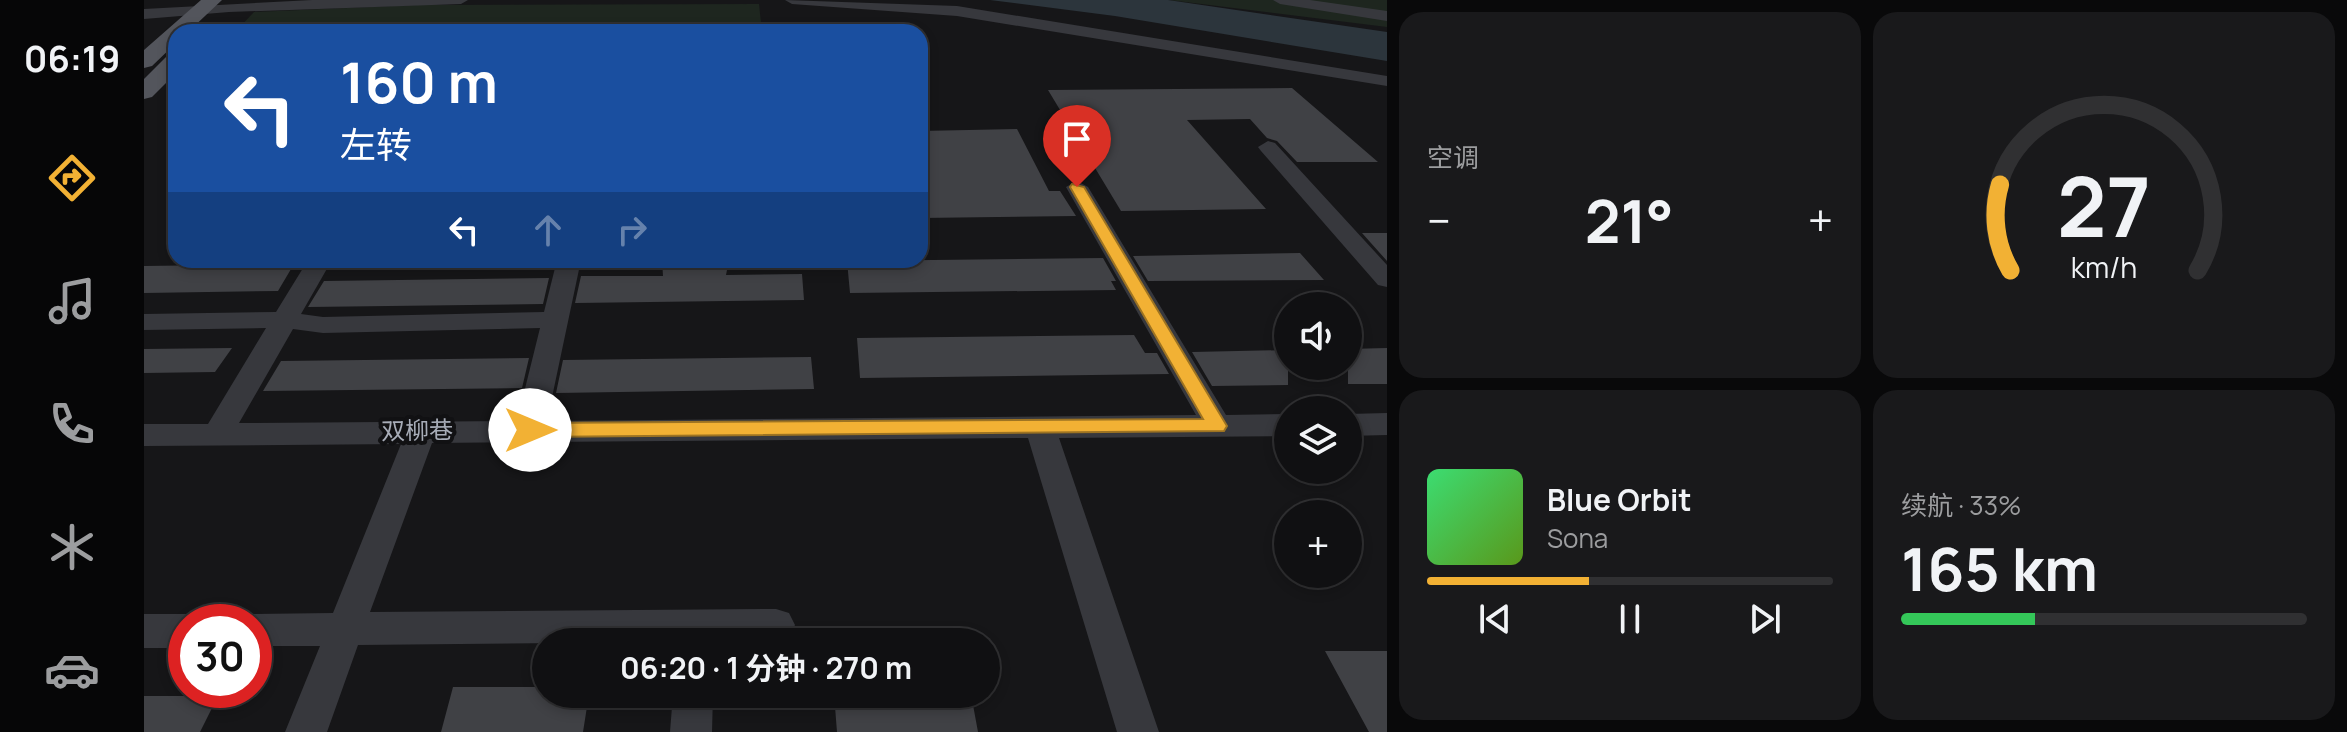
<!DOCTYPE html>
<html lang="zh">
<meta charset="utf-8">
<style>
body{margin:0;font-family:Manrope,"Noto Sans SC",sans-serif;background:#19191b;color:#f1f3f6;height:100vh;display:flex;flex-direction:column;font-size:30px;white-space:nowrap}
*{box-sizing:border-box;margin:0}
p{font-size:26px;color:#9c9d9f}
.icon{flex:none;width:44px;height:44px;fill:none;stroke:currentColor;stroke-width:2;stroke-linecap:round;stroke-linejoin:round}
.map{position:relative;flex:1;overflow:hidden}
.details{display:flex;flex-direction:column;gap:12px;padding:12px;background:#09090a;width:960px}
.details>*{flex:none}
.guide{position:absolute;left:24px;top:24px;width:760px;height:244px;border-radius:24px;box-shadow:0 4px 12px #0003,0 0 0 2px #303032;background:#1a4fa0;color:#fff;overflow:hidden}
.tools{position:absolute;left:1130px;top:292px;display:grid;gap:16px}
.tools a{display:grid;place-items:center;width:88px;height:88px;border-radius:50%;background:#101012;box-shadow:0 4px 12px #0003,0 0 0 2px #303032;font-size:40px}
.speed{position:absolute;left:24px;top:604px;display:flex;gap:16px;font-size:40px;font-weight:700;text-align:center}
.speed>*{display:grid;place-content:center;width:104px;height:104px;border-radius:50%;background:#101012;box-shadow:0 4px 12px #0003,0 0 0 2px #303032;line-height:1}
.speed .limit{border:12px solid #d22;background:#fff;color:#111}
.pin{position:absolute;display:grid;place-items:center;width:68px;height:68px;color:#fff;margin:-82px -34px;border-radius:50% 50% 50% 0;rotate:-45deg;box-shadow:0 0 8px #0007}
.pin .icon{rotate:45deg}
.me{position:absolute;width:88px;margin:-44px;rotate:90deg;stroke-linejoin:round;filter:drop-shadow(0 0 6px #0008)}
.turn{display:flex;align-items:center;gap:28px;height:168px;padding:0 40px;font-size:36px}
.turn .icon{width:104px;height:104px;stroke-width:2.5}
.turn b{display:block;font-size:56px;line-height:68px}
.lanes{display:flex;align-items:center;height:76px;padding:0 40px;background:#0003;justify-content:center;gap:40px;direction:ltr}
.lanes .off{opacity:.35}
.big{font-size:60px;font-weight:700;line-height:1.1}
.details .widget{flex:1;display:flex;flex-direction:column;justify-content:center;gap:12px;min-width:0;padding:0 28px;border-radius:24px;background:#19191b}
.details .dial{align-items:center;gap:0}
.dial svg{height:208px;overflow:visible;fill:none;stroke:#303032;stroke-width:7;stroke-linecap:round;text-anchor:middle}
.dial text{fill:#f1f3f6;stroke:none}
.song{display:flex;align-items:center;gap:24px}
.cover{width:96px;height:96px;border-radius:12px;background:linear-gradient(135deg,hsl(140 70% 55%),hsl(90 70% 35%))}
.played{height:8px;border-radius:4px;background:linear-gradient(90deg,#f2b134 40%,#303032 40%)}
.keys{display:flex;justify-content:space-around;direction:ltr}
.heat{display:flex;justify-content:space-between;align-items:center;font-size:44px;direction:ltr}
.charge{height:12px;border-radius:6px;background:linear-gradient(90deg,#34c759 33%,#303032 0)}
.details .tiles{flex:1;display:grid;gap:12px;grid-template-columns:repeat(2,1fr)}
.trip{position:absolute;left:388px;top:628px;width:468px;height:80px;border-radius:40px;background:#101012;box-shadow:0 4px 12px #0003,0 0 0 2px #303032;font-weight:700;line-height:80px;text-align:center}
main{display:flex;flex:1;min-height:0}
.menu{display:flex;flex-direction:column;width:144px;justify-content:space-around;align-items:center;background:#060607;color:#9c9d9f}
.menu .icon{width:56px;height:56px}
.menu .on{color:#f2b134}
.menu b{font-size:36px;color:#f1f3f6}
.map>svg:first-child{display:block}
.green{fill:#1e261f}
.water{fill:#2c353c}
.building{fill:#404145}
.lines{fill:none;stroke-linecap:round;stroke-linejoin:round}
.minor{fill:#37383d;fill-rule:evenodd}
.major{fill:#53555c;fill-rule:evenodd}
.route{fill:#f2b134;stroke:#9d7322;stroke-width:2}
.labels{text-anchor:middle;stroke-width:8;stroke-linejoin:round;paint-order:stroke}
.street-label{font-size:24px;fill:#a8adb8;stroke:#111113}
</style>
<main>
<nav class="menu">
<b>06:19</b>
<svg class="icon on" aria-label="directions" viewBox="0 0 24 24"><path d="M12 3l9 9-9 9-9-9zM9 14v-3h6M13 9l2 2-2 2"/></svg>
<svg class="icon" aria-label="music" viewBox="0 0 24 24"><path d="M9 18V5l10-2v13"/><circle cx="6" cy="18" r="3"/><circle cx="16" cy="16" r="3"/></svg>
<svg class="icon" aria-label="phone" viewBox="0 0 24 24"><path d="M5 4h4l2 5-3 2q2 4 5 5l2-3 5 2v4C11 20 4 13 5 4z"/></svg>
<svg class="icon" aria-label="climate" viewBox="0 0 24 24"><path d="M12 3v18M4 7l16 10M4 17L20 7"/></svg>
<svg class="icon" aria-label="car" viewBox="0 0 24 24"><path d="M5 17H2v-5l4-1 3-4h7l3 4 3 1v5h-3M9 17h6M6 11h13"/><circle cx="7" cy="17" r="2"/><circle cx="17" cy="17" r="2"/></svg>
</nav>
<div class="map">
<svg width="1243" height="732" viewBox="0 0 1243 732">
<rect width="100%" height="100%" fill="#161618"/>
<!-- green -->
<path class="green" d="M1025,0H1243V27Z
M615,4L618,32H91L110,12L273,5Z"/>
<!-- water -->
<path class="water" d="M846,0H1024L1243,32V61L971,16Z"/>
<!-- building -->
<path class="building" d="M1148,88L1234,162H1153L1133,141L1123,138L1106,119L1043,120L1122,209L977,211L904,90Z
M873,129L905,191H916L932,216L776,218V131Z
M1218,233H1243V261Z
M1156,253L1180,280L1004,281L989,256Z
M959,258L972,281H967L972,290L706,293L703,261Z
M518,260H585L582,275L658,274L660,300L431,303L437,276H519Z
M150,264L134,291L0,293V266Z
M405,278L399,304L164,307L180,281Z
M990,335L1001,353H1013L1025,374L716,378L713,338Z
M88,348L71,372L0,373V349Z
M1243,348V384H1204V349Z
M1144,350V385L1068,386L1048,352Z
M667,357L670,389L412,393L419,360Z
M385,358L378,388L119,391L137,361Z
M1181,651H1243V732H1225Z
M309,687H402V694H445L439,732H297Z
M690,694H827L834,732H693Z
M0,696H74L56,732H0Z"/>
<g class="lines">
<!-- minor -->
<path class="minor" d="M168,0H324L317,4L85,12L0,19V9Z
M641,0L813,6L1243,76V86L813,16L648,4Z
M1129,0H1166L1243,11V21L1136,4Z
M1124,141L1131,143L1243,265V287L1234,285L1117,151L1114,147Z
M933,181L944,187L1082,415L1144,414V436L915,438L1015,732H973L884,438L288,443L226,612L632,609L645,613L651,625L645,637L632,641L214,645L183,732H141L176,646H110V622H95L110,614L189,613L257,444L0,446V424H64L122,328L0,330V314L132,312L164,260H188L157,314L179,317L400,312L413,260H437L403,421L1052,415L922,187ZM396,328L373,421L95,423L149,329L179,333Z
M1243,413V435L1204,436V414Z
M0,614H42L57,622H42V648H0Z
M529,694H569L568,732H526Z"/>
<!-- major -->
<path class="major" d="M57,0H78L44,32H32V43L8,66L0,68V50Z
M32,53V73L8,97L0,99V79L24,55Z"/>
</g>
<!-- route -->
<path class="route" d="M928,184L940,187L1083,426L1080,431L386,437L377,430L386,423L1059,419L926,187Z"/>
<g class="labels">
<!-- street labels -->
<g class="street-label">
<text transform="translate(273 431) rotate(-1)" y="8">双柳巷</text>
</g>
</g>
</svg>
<div class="tools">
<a><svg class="icon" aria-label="sound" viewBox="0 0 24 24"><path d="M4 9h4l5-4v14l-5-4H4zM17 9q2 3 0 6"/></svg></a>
<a><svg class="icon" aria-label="layers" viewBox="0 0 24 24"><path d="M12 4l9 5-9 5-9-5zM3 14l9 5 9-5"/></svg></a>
<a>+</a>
</div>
<div class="speed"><div class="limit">30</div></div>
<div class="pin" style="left:933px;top:187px;background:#d93025"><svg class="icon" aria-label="arrive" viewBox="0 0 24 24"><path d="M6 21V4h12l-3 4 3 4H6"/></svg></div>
<svg class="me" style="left:386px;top:430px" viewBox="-20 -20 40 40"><circle r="19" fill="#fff"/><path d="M0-13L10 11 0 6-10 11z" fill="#f2b134"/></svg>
<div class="trip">06:20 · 1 分钟 · 270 m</div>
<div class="guide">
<div class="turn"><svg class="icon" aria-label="left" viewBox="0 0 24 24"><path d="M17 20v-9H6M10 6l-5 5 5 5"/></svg><div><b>160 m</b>左转</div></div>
<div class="lanes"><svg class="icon" aria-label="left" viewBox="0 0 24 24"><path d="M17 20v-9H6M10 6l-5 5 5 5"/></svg><svg class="icon off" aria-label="ahead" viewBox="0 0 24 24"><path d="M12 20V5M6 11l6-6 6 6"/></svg><svg class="icon off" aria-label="right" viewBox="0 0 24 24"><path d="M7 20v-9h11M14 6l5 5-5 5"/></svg></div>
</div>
</div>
<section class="details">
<div class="tiles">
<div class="widget"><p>空调</p>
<div class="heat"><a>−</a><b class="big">21°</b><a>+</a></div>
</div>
<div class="widget dial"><svg viewBox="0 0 100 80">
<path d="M14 69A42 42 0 1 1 86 69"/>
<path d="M14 69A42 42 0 0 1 10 36" stroke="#f2b134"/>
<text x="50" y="56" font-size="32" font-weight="700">27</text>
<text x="50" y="72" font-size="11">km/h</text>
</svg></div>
<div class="widget">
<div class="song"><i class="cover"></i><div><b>Blue Orbit</b><p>Sona</p></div></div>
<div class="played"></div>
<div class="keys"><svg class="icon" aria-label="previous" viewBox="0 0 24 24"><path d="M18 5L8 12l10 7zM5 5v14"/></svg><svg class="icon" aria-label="pause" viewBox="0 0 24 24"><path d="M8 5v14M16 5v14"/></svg><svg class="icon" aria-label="next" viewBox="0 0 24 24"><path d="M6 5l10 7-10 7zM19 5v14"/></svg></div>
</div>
<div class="widget"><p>续航 · 33%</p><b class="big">165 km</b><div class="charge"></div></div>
</div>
</section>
</main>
